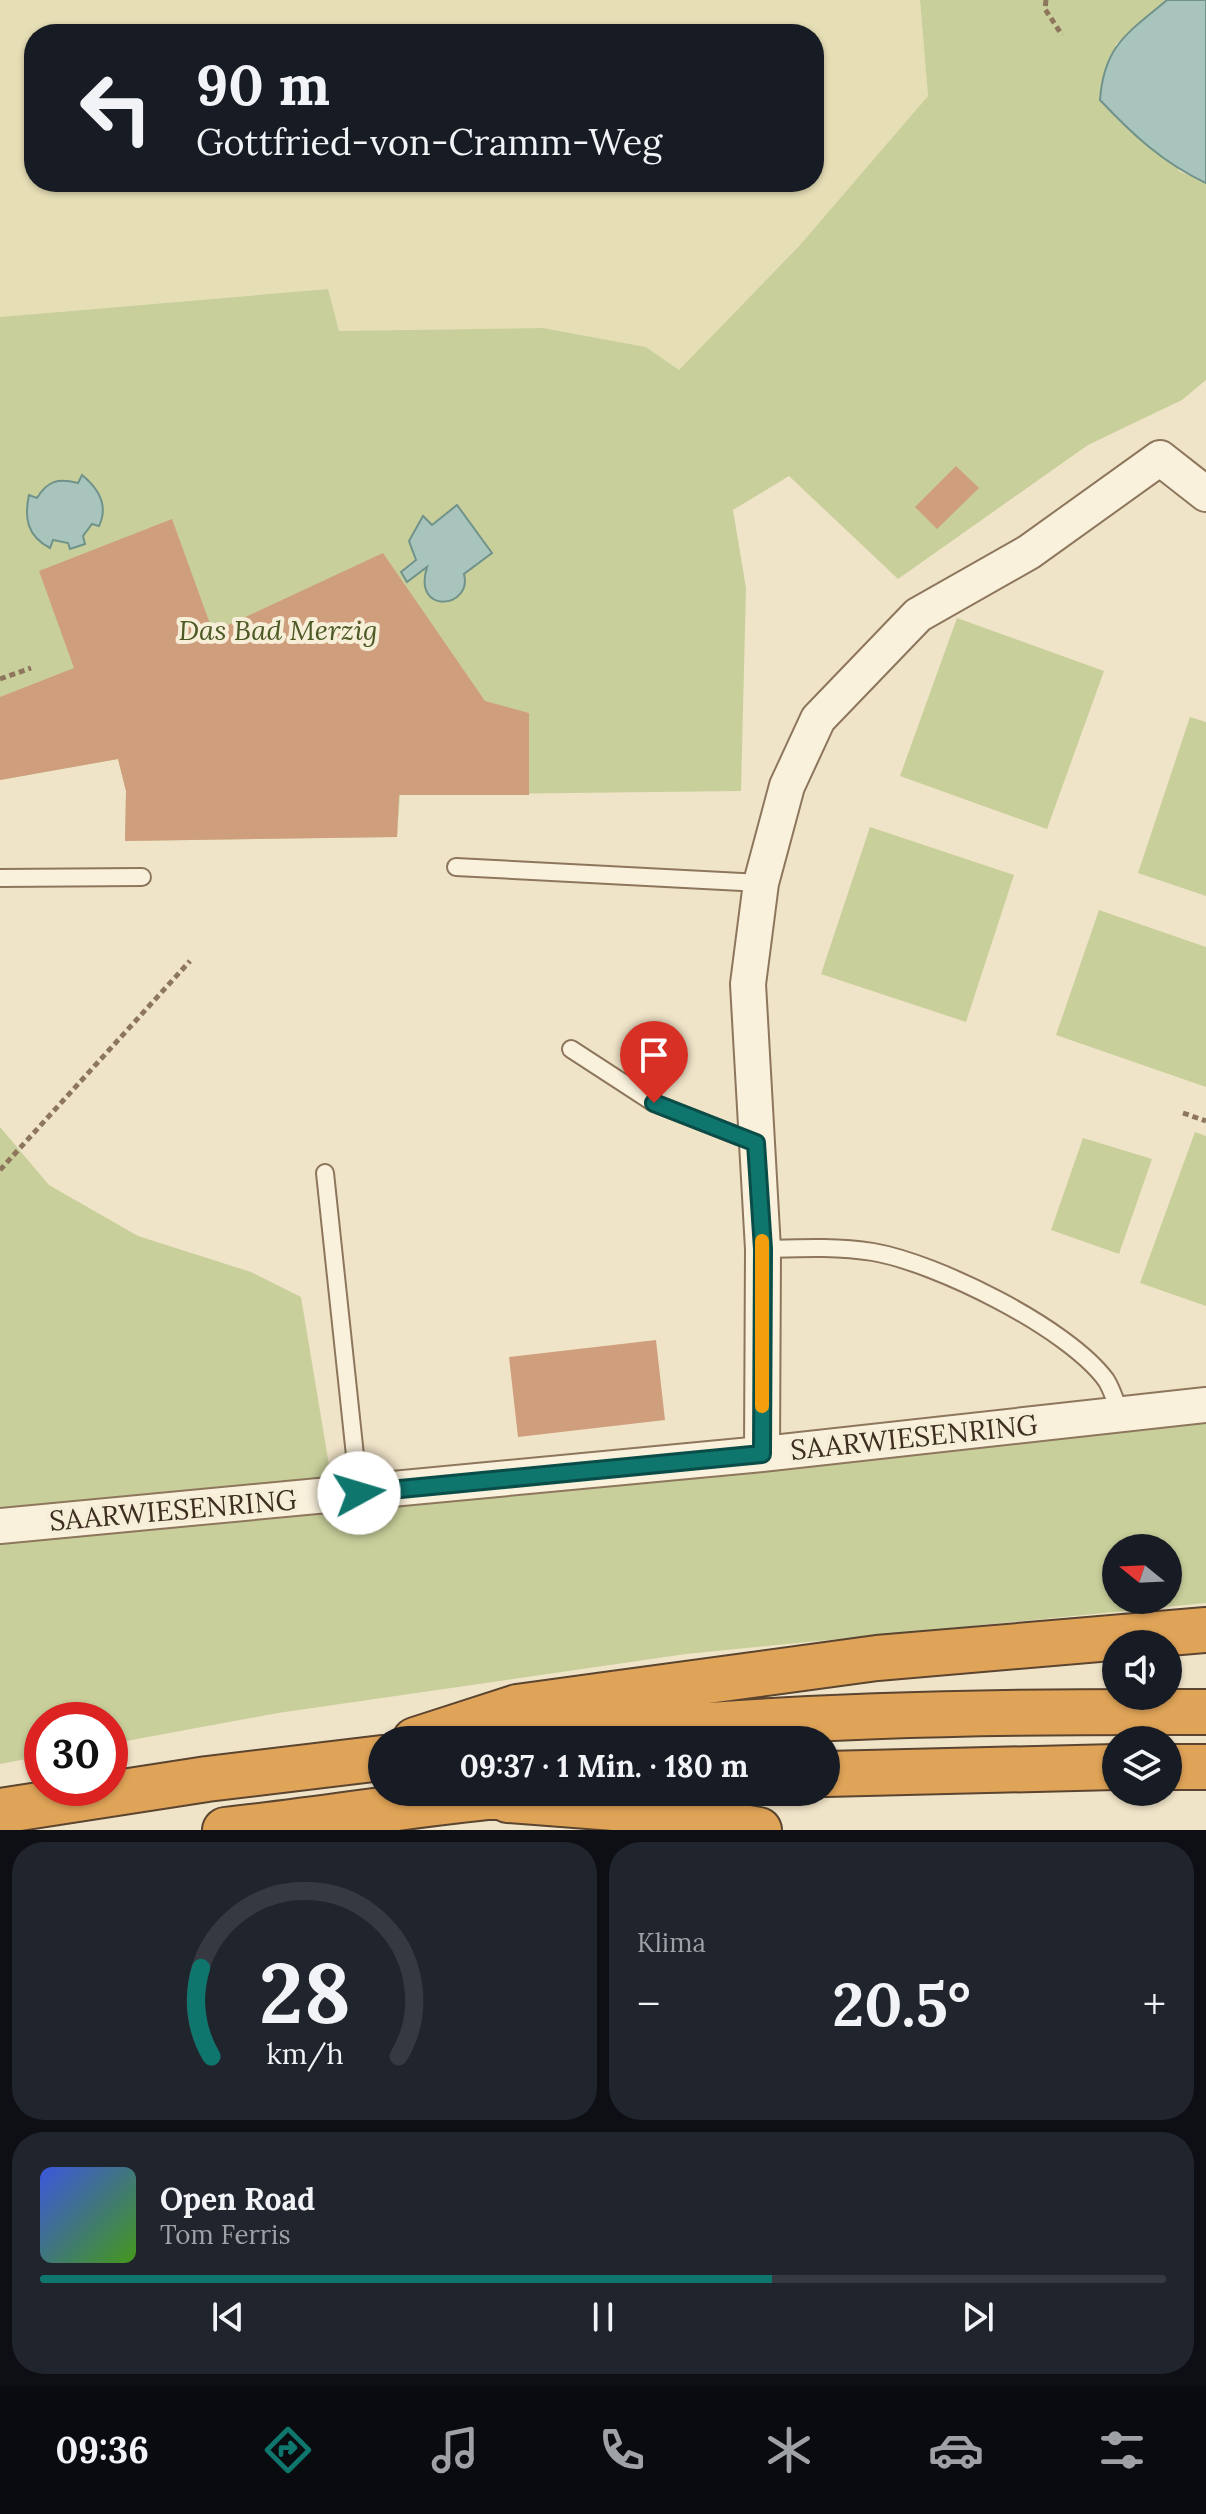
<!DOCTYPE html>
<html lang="de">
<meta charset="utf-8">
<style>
body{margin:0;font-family:Lora,serif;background:#20242c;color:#f1f3f6;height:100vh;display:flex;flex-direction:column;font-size:30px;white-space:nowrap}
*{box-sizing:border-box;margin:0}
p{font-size:26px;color:#9ea1a6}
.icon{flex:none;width:44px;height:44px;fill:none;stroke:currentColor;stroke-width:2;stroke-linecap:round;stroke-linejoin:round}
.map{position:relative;height:1830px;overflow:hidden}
.sheet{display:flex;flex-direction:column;gap:12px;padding:12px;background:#0d0f14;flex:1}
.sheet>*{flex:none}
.hud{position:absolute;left:24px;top:24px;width:800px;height:168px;border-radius:32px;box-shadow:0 2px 6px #0004;background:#171b24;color:#f1f3f6;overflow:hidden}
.needle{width:52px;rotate:288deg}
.tools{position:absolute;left:1102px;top:1534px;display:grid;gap:16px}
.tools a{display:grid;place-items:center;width:80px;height:80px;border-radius:50%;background:#171b24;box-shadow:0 2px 6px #0004;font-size:40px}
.speed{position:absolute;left:24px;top:1702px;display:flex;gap:16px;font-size:40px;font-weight:700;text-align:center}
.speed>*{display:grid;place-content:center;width:104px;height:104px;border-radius:50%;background:#171b24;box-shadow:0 2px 6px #0004;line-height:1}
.speed .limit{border:12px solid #d22;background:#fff;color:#111}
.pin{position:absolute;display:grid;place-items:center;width:68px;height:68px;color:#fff;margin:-82px -34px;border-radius:50% 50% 50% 0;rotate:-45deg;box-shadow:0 0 8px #0007}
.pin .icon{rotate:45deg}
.me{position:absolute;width:88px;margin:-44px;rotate:84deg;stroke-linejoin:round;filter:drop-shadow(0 0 6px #0008)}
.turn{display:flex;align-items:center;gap:28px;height:168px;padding:0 40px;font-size:36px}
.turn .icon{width:104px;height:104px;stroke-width:2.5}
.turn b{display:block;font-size:56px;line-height:68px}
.big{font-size:60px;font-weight:700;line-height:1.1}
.sheet .card{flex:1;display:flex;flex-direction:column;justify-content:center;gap:12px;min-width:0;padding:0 28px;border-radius:32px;background:#20242c}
.sheet .dial{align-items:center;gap:0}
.dial svg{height:208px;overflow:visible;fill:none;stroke:#363941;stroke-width:7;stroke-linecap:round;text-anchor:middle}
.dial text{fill:#f1f3f6;stroke:none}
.song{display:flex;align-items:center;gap:24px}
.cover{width:96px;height:96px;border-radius:12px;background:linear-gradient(135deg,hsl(230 70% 55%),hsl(100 70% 35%))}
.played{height:8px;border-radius:4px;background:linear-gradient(90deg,#0f766e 65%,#363941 65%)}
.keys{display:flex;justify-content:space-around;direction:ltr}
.heat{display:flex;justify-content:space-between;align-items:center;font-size:44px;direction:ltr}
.sheet .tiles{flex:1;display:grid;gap:12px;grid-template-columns:1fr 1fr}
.card:last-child{grid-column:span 2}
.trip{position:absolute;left:368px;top:1726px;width:472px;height:80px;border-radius:40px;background:#171b24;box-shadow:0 2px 6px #0004;font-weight:700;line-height:80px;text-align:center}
.dock{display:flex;height:128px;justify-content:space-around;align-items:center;background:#090b0e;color:#9ea1a6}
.dock .icon{width:56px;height:56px}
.dock .selected{color:#0f766e}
.dock b{font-size:36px;color:#f1f3f6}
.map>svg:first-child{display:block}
.farmland{fill:#e6deb5;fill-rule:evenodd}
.green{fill:#c9cf9b;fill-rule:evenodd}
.water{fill:#a9c4bc;stroke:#6f938a;stroke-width:2}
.building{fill:#cf9f7d}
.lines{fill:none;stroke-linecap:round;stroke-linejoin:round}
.service-casing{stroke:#8d765c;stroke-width:20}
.minor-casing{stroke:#8d765c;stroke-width:38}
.motorway-casing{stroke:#5b4430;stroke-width:48}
.path{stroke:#8d765c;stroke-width:5;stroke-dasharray:6 4;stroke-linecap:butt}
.service{stroke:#faf1dc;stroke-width:16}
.minor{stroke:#faf1dc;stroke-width:34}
.motorway{stroke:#e0a458;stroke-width:44}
.route-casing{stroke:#0a4d48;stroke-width:20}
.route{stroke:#0f766e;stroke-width:14}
.slow{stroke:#f59e0b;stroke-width:14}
.labels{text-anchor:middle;stroke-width:8;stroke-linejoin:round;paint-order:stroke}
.park-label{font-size:28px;font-style:italic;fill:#4d5a26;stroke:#f7eed8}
.street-label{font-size:28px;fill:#3d2e20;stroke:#f7eed8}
</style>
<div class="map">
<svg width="1206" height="1830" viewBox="0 0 1206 1830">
<rect width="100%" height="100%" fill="#f0e4c8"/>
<!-- farmland -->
<path class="farmland" d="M0,0H920L928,96L800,245L679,370L646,347L543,328L339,331L327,289L0,317ZM34,34H814V182H34Z"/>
<!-- green -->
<path class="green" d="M920,0H1167L1115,45L1179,171L1206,183V380L1182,400L1088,445L898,579L789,476L733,510L746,588L741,791L400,795L397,837L125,841L126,791L118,759L0,780V317L328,289L339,331L543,328L646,347L679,370L800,245L928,96Z
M957,618L1104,671L1047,829L900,776Z
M1190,717L1206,722V896L1138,873Z
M870,827L1014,875L966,1022L821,974Z
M1099,910L1206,947V1087L1056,1035Z
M0,1127L49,1185L138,1236L251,1272L301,1297L337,1513L1206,1422V1603L686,1654L278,1713L110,1744V1720H42V1756L0,1764ZM1116,1548H1168V1600H1116Z
M1195,1132L1206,1136V1306L1140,1283Z
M1083,1138L1152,1159L1119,1254L1051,1230Z"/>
<!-- water -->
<path class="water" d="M1167,0H1206V183C1163,163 1132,134 1100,100C1104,45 1128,33 1167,0Z
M82,475C98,488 109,505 99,526L92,524L83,536L85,544L70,549L68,543L53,540L50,548C27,536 24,518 29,495L37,498C48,480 59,478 78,483Z
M457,505L492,553L464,574C473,608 412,616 427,567L407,582L401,572L416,560L409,541L423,516L432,525Z"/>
<!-- building -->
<path class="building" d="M956,466L979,488L937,529L915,507Z
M172,519L213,632L383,553L485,701L529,713V795H399L397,837L125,841L126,791L118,759L0,780V697L74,668L39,571Z
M656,1340L665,1420L518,1437L509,1357Z"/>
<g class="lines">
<!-- service casing -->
<g class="service-casing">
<path id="service" d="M456,867L761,883
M0,878L142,877
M571,1049L654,1103L756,1143
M325,1173L359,1493
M763,1249C799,1248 837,1246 873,1252C937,1263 1068,1328 1106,1380C1112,1389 1116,1403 1120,1414"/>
</g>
<!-- minor casing -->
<g class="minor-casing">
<path id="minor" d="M762,1454L763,1249L748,984L761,883L787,786L818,719L918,615L1029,552L1160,458L1206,494
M0,1526L762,1454L1206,1405"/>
</g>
<!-- motorway casing -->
<g class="motorway-casing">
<path id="motorway" d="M415,1740L517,1707L612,1694L877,1658L1206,1630
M544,1740C763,1715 986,1711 1206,1712
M1168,1767H1206
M826,1774L1116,1767
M508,1800L653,1811L759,1830
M0,1811L207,1779L382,1758
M225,1830C330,1819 435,1800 541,1792"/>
</g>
<!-- path -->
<path class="path" d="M1046,0L1045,9L1062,35
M0,679L31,668
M1183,1113L1206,1121
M0,1170L190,961"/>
<!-- service -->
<use href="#service" class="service"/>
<!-- minor -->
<use href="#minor" class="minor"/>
<!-- motorway -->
<use href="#motorway" class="motorway"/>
</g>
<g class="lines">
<!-- route casing -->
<g class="route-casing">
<path id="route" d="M359,1493L762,1454L763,1249L756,1143L654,1103"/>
</g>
<!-- route -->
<use href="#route" class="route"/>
<!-- slow -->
<path class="slow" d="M762,1406V1241"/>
</g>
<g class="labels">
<!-- park labels -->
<g class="park-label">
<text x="278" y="640">Das Bad Merzig</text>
</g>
<!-- street labels -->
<g class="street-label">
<text transform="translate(914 1437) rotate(-6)" y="10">SAARWIESENRING</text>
<text transform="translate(173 1510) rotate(-5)" y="10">SAARWIESENRING</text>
</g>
</g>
</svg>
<div class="tools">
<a><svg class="needle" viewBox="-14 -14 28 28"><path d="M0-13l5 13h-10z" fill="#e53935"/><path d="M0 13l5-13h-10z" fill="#9ea1a6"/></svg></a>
<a><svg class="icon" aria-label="sound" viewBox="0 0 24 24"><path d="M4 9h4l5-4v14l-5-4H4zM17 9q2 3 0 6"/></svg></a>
<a><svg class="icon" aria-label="layers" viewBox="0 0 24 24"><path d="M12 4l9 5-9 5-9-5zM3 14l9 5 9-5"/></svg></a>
</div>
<div class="speed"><div class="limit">30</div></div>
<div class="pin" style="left:654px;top:1103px;background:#d93025"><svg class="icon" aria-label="arrive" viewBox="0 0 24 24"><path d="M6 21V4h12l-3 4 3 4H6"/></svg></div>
<svg class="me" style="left:359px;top:1493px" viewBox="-20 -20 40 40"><circle r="19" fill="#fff"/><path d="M0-13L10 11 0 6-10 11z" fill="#0f766e"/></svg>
<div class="trip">09:37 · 1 Min. · 180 m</div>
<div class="hud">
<div class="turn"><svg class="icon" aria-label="left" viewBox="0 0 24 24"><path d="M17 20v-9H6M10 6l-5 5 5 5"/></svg><div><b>90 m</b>Gottfried-von-Cramm-Weg</div></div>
</div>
</div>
<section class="sheet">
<div class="tiles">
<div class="card dial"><svg viewBox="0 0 100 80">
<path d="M14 69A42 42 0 1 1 86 69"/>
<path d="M14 69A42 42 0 0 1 10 35" stroke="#0f766e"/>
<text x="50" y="56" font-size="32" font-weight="700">28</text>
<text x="50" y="72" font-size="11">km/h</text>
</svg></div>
<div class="card"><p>Klima</p>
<div class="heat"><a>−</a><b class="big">20.5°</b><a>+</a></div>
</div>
<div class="card">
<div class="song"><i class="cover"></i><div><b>Open Road</b><p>Tom Ferris</p></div></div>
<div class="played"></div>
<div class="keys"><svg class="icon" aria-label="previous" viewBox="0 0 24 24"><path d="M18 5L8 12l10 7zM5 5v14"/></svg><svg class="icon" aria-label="pause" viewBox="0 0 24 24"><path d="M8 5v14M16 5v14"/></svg><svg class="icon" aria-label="next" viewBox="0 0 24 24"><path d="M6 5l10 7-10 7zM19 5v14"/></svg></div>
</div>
</div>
</section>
<nav class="dock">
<b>09:36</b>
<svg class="icon selected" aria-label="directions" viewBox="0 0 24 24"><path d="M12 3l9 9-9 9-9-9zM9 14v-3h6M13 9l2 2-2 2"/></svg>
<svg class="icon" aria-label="music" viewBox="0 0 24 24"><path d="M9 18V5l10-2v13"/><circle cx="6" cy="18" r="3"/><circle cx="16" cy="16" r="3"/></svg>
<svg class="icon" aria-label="phone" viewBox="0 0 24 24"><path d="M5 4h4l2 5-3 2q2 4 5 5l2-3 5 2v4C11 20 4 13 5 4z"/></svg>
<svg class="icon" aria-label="climate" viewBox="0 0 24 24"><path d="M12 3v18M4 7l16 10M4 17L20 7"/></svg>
<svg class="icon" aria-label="car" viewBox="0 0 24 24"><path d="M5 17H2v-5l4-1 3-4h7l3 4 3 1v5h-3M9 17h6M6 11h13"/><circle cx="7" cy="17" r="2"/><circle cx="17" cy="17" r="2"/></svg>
<svg class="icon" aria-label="filters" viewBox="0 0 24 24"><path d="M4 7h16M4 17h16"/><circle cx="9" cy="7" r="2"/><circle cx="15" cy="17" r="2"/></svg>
</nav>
